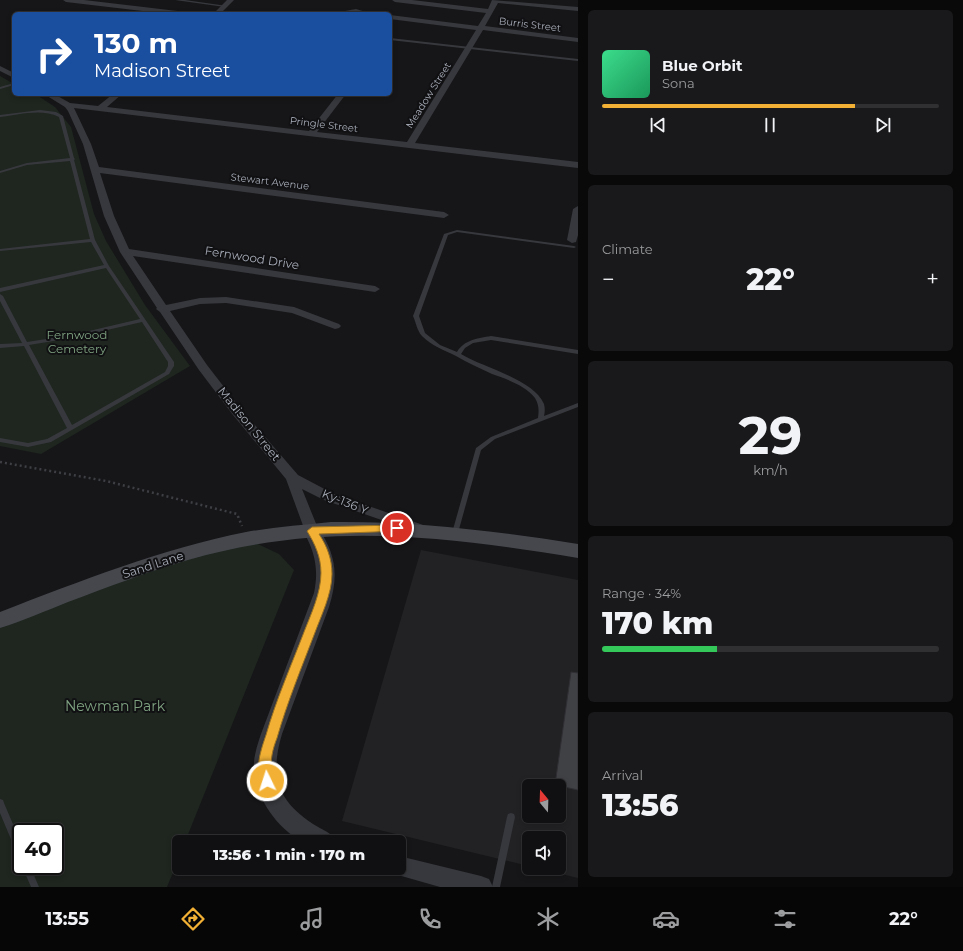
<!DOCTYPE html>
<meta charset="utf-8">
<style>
body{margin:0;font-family:Montserrat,sans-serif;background:#19191b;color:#f1f3f6;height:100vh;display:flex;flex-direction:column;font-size:15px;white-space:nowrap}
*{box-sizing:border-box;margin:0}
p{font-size:13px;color:#9c9d9f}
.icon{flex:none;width:22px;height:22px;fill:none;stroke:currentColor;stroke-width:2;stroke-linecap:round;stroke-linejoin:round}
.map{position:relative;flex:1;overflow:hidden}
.details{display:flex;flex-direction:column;gap:10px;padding:10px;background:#09090a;width:385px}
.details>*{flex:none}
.top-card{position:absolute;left:12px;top:12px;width:380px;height:84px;border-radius:6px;box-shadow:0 2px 6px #0003,0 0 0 1px #303032;background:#1a4fa0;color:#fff;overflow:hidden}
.needle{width:26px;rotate:341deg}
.controls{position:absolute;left:522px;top:779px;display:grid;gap:8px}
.controls a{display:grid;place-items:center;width:44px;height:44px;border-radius:6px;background:#101012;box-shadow:0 2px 6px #0003,0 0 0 1px #303032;font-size:20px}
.speed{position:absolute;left:12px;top:823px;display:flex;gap:8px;font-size:20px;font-weight:700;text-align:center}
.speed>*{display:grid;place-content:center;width:52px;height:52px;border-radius:50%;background:#101012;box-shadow:0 2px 6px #0003,0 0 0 1px #303032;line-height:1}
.speed .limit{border:2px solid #111;border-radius:6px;background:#fff;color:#111}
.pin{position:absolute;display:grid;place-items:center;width:34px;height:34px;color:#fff;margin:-17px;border:2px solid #fff;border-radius:50%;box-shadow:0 1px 4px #0007}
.me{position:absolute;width:44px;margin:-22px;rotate:356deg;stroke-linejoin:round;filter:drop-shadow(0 0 3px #0008)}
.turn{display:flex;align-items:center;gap:14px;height:84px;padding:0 16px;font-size:18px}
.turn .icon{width:52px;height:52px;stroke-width:2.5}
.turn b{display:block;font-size:28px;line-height:34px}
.big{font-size:30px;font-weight:800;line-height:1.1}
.details .widget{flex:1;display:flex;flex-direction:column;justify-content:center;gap:6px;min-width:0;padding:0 14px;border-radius:6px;background:#19191b}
.details .dial{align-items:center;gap:0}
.dial b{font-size:52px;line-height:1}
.song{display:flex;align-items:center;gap:12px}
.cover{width:48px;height:48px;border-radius:6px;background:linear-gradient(135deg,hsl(150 70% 55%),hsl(150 70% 35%))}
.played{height:4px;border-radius:2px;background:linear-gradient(90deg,#f2b134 75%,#303032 75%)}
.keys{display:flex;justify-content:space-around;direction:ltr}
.heat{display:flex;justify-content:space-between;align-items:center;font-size:22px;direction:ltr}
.charge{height:6px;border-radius:3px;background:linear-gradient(90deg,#34c759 34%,#303032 0)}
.trip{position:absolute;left:172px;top:835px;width:234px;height:40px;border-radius:6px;background:#101012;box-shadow:0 2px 6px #0003,0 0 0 1px #303032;font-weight:800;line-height:40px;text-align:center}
.tabs{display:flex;height:64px;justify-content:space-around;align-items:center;background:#060607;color:#9c9d9f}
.tabs .icon{width:28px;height:28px}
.tabs .active{color:#f2b134}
.tabs b{font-size:18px;color:#f1f3f6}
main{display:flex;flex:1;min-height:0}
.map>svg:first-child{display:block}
.built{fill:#222225;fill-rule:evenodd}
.green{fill:#1e261f;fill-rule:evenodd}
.building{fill:#404145;stroke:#303034}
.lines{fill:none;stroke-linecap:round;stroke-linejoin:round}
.path{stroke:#3d3f44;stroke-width:2.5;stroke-dasharray:2 3;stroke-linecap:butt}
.service{fill:#37383d;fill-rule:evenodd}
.minor{fill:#37383d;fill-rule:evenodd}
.tertiary{fill:#37383d;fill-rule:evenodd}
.secondary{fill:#45474d;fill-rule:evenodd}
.route{fill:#f2b134;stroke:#9d7322}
.labels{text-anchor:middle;stroke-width:4;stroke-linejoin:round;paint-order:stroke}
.far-street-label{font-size:10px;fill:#a8adb8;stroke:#111113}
.street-label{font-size:12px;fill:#a8adb8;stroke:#111113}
.park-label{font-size:12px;fill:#7fa381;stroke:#111113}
.near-park-label{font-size:14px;fill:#7fa381;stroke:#111113}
</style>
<main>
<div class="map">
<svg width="578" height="887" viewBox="0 0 578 887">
<rect width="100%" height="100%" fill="#161618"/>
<!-- built -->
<path class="built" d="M421,550L578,580V878L537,868H559V838H529V866L342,821ZM529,786H559V816H529Z"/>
<!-- green -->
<path class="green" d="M0,76L14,84V94H34L43,99L55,107L71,127L94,214L106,241L145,305L190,366L41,454L0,446Z
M247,539L279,554L294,570L185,842H179V858L167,887H0V622ZM21,832H55V866H21Z"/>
<!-- building -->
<path class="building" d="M571,672L578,673V790L555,785Z"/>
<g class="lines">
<!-- path -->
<path class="path" d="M0,462L106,481L237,514L242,526"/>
<!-- service -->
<path class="service" d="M175,0H185L227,6L225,7Z
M390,38L578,59V61L390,40Z
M14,83V85L0,89V87Z
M40,110L56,112L63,116L74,158L75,159L74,160L95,240L109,266L174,362V366L169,374L51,442L28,447L0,442V438L28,443L47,439L67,428L24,346L0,348V344L22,343L0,301V294L3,296L27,342L72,335L140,319L106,268L0,292V288L104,265L91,242L0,251V249L90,239L70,161L27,165L0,173V171L27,163L70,158L59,117C41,108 19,115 0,117V115ZM142,322L168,362V366L165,372L72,425L29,345L72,338Z
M457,230L574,246L576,247L574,248L457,232L448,235L419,316L425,333L440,345L457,352C464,340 478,338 491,336L578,350V354L491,340L473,343L465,348L461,354C484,368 533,379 544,404C545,408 545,412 544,416L578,403V407L495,439L481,450L458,533L457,535H453L452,533L476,448L491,437L538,418C539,410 539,405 535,398C525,385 506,379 492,374C480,368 468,363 456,356C444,350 432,346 422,336C417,331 416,322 413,316L444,234Z
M0,799L3,800L4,803L21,843V857L18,856L0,813Z
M511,813L514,814L515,817L500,887H492L507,817L508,814Z
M22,866H30L39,887H31Z"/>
<!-- minor -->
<path class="minor" d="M63,0H84L186,12L189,14H168L66,2Z
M227,0H234L220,14H213Z
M392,0H412L488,9L492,0L578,7V11L498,3L485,26L578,38V42L483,30L415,143L578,162V168L74,108L91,144L99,167L444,212L449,215L444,218L100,173L114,216L129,249L375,286L380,289L375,292L133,256L166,305L200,298L226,297L294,307L339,324L341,326L339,328L335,329L292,313L226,303L200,304L170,311L207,365L241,409L298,475L334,494L426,526L428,529L426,532L421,534L416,532L324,500L302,489L319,531L317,534L312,536L307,534L305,531L286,479L233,415L199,370L160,312L156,309L157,308L120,252L104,216L83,144L68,111L65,107L44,94H54L70,103L98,106L113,94H122L107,107L309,131L338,94H346L317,132L407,142L476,30L390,19V15L478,26L486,13L395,2Z
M356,9L369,13L370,14H344L345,11Z
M0,66L14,73V78L0,71Z
M578,206V235L576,242L572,243L567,240L573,209Z"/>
<!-- tertiary -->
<path class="tertiary" d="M312,525L318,527C336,555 339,575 329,607L282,734C270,774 276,800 313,824C322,830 332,832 336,842C328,842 310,844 303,841C278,831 255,796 254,770C253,758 257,746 261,734L314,593C319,570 315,551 303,531L306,527Z
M399,856L481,876L489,879L493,887H440L391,873L388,868H399Z"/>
<!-- secondary -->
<path class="secondary" d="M331,522C415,521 496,531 578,544V558C442,536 323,521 188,560C147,572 108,587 68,602C45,611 23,621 0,628V612C80,581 162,549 246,532C274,527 303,525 331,522Z"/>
</g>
<!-- route -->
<path class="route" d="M397,525L402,528L401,531L319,534C327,546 332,559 332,574C332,594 321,616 314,635C301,669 287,703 277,738C275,743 273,749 272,755C270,764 274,778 271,785L267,786L262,785C254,769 261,750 266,735C276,700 291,666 304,632C311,614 321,593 321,573C321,557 315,544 307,531L312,527Z"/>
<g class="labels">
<!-- far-street labels -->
<g class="far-street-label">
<text transform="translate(530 24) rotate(7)" y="4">Burris Street</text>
<text transform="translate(428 95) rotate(-58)" y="4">Meadow Street</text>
<text transform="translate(324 124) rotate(7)" y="4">Pringle Street</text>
<text transform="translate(270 181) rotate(7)" y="4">Stewart Avenue</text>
</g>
<!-- street labels -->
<g class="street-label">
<text transform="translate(252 258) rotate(9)" y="4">Fernwood Drive</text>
<text transform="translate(249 424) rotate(51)" y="4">Madison Street</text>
<text transform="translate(345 502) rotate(22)" y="4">Ky-136 Y</text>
<text transform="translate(153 565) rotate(-18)" y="4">Sand Lane</text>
</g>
<!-- park labels -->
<g class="park-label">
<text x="77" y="339">Fernwood<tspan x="77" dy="14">Cemetery</tspan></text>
</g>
<!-- near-park labels -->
<g class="near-park-label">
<text x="115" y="711">Newman Park</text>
</g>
</g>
</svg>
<div class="controls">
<a><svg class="needle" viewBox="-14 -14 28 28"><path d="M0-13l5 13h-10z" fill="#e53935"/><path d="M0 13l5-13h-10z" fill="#9c9d9f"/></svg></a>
<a><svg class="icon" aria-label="sound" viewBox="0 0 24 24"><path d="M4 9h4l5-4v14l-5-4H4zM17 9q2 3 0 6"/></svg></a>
</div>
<div class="speed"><div class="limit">40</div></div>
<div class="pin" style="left:397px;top:528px;background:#d93025"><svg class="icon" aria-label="arrive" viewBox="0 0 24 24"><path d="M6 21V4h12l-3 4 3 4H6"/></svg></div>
<svg class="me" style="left:267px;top:781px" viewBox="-20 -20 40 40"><circle r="17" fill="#f2b134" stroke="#fff" stroke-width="3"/><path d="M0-11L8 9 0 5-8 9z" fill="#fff"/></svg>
<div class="trip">13:56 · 1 min · 170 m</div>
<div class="top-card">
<div class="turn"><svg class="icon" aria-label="right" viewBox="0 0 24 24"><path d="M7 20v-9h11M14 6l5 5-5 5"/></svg><div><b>130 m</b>Madison Street</div></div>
</div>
</div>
<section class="details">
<div class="widget">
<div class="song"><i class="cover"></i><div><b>Blue Orbit</b><p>Sona</p></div></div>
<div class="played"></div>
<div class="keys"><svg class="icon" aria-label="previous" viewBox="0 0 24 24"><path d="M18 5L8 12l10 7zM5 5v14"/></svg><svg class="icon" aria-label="pause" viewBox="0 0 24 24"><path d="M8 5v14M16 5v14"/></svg><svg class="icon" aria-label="next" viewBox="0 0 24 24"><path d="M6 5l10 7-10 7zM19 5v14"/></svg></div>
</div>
<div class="widget"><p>Climate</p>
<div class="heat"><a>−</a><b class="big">22°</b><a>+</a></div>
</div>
<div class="widget dial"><b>29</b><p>km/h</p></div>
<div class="widget"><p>Range · 34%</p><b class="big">170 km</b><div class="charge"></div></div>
<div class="widget"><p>Arrival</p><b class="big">13:56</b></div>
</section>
</main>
<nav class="tabs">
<b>13:55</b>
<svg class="icon active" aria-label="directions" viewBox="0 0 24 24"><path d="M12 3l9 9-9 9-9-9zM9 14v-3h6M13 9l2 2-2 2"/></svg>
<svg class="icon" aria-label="music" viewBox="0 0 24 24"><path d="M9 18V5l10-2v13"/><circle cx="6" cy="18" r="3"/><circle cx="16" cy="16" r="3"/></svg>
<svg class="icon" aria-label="phone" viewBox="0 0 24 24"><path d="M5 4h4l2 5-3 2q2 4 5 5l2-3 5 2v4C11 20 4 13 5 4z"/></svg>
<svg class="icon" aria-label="climate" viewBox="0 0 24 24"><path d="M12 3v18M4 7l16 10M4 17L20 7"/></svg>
<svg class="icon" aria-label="car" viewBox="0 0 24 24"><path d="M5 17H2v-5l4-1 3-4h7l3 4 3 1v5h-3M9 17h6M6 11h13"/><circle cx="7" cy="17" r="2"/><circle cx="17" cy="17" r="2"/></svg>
<svg class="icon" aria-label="filters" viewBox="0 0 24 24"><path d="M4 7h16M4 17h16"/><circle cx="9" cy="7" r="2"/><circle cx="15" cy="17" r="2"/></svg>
<b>22°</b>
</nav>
